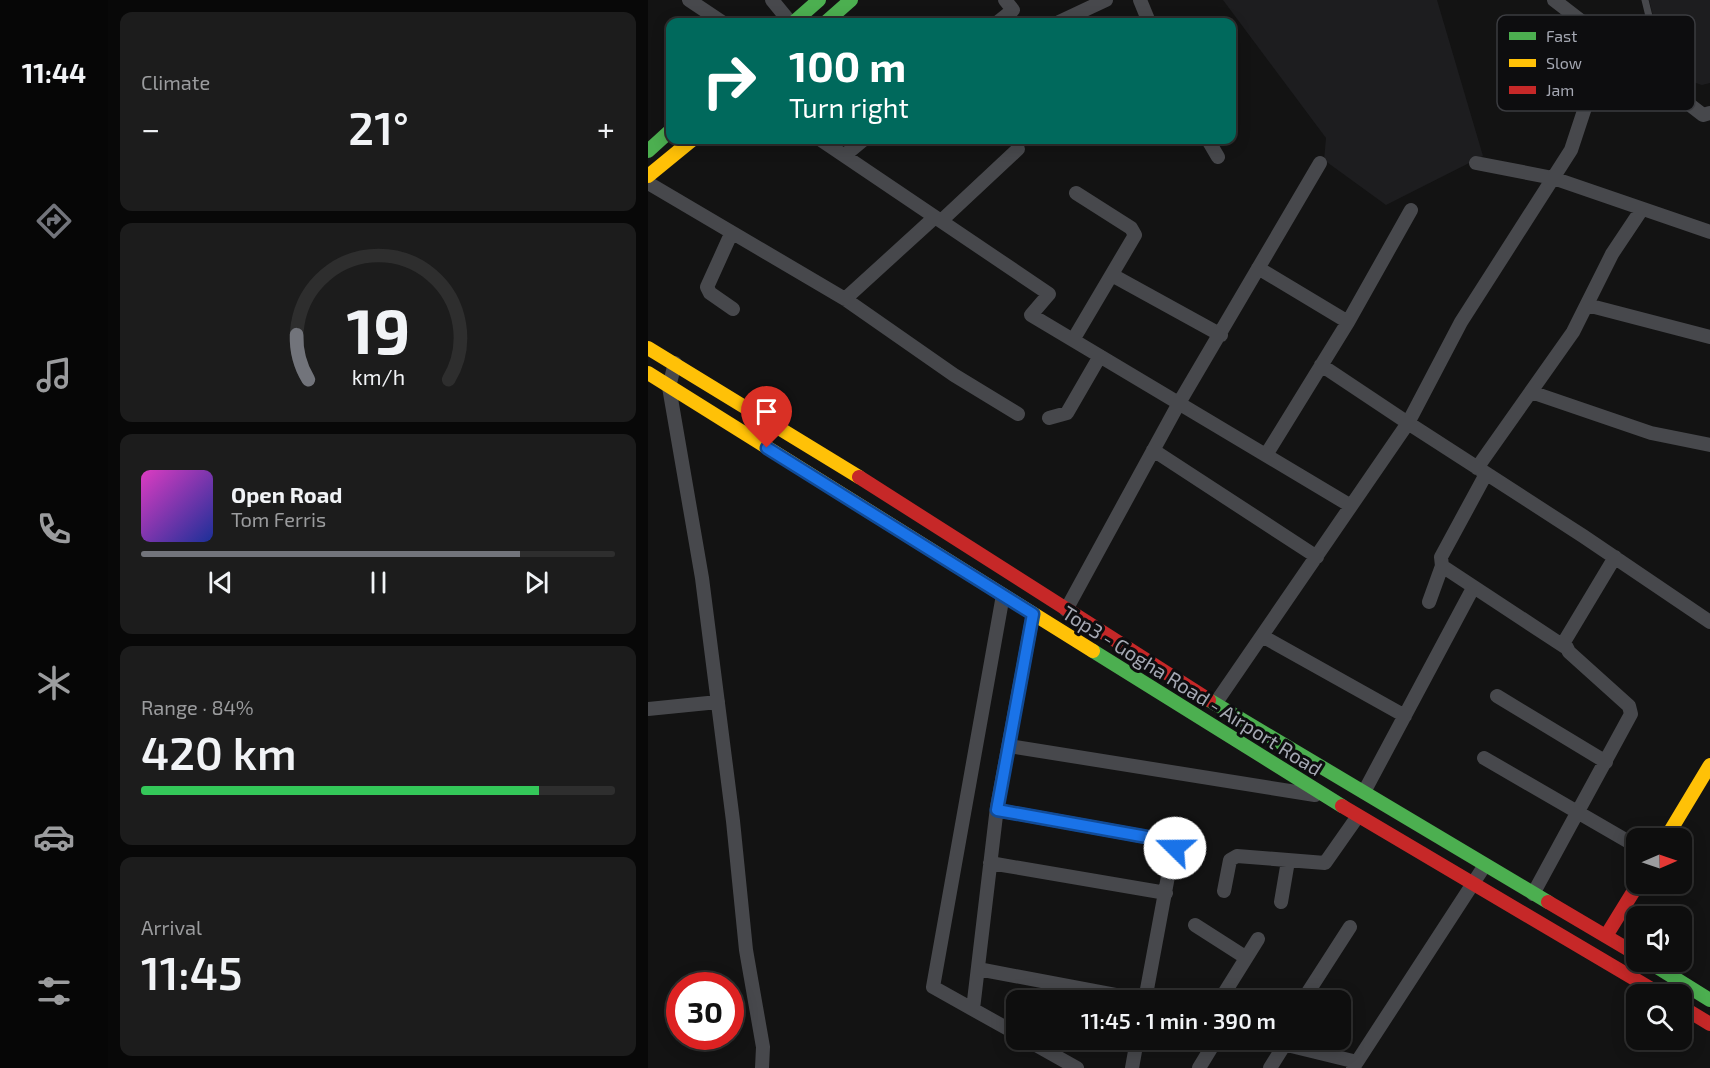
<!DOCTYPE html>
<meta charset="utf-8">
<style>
body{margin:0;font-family:"Exo 2",sans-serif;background:#1c1c1c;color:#f1f3f6;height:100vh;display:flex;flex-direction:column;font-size:22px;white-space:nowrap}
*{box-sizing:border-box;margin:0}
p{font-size:20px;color:#9b9c9e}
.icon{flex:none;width:33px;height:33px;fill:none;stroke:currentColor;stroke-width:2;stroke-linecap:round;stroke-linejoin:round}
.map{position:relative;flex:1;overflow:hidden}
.drawer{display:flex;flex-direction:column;gap:12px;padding:12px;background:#080808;width:540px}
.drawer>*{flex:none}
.guide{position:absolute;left:18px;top:18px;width:570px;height:126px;border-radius:12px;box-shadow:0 3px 15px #0003,0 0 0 2px #2e2e2e;background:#00695c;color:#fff;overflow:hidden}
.needle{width:39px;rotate:88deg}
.fabs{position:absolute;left:978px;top:828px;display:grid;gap:12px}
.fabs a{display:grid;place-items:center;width:66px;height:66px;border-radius:12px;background:#0e0e0e;box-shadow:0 3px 15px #0003,0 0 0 2px #2e2e2e;font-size:30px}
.speed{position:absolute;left:18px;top:972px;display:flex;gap:12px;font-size:30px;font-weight:700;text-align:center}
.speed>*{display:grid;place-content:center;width:78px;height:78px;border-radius:50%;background:#0e0e0e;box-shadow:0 3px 15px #0003,0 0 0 2px #2e2e2e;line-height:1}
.speed .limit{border:9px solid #d22;background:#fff;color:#111}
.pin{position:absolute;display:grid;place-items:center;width:51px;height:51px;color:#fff;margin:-62px -26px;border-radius:50% 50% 50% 0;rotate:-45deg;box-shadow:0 0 6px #0007}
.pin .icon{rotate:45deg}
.me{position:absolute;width:66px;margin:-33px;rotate:292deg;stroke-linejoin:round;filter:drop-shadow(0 0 4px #0008)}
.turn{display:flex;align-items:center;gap:21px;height:126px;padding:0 24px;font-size:27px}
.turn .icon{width:78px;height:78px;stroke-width:2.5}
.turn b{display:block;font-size:42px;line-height:51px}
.big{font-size:45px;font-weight:600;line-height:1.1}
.drawer .tile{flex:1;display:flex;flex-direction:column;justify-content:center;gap:9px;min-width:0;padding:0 21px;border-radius:12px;background:#1c1c1c}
.drawer .dial{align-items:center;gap:0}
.dial svg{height:156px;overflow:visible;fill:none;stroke:#2e2e2e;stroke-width:7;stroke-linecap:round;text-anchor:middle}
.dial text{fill:#f1f3f6;stroke:none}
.song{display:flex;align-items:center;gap:18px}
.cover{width:72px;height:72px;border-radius:9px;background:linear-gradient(135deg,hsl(310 70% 55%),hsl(230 70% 35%))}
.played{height:6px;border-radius:3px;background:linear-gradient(90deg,#72747b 80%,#2e2e2e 80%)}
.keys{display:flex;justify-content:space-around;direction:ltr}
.heat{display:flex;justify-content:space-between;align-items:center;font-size:33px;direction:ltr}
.charge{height:9px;border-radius:4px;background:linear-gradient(90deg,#34c759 84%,#2e2e2e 0)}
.trip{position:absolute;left:358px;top:990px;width:345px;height:60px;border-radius:12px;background:#0e0e0e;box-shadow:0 3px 15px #0003,0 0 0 2px #2e2e2e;font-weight:600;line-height:60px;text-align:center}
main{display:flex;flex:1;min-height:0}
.dock{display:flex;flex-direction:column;width:108px;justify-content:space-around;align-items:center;background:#060606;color:#9b9c9e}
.dock .icon{width:42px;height:42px}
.dock .current{color:#72747b}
.dock b{font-size:27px;color:#f1f3f6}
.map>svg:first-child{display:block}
.built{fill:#1d1d1f}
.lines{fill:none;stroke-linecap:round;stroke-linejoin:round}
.lane{stroke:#47484c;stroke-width:7}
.street{stroke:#47484c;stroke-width:14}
.fast{stroke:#4caf50;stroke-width:14}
.slow{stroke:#ffc107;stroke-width:14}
.jam{stroke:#c62828;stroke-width:14}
.route-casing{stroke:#114b97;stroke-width:15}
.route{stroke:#1a73e8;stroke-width:10}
.labels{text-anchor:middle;stroke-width:6;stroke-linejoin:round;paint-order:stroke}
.street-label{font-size:20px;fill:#a5a8b3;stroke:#0d0d0f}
.key{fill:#0d0d0f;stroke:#3b3c40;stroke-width:1.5}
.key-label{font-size:16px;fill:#a5a8b3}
</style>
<main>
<nav class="dock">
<b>11:44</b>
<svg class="icon current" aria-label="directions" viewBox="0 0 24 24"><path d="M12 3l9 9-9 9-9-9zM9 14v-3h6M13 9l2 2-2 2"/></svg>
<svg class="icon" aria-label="music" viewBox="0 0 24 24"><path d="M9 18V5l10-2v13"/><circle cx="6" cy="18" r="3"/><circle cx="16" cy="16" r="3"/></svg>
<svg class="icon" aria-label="phone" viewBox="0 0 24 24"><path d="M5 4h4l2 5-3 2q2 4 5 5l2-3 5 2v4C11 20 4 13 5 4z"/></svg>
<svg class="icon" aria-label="climate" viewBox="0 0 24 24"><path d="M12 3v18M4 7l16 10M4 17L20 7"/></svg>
<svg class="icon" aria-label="car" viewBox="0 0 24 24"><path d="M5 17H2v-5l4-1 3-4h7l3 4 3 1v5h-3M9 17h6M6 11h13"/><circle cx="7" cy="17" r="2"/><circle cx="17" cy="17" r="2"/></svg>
<svg class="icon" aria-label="filters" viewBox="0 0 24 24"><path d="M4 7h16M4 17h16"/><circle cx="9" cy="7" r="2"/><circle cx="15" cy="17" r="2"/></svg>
</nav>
<section class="drawer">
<div class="tile"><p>Climate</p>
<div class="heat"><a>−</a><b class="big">21°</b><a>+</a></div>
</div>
<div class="tile dial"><svg viewBox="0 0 100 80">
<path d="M14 69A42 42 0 1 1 86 69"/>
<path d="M14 69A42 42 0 0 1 8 46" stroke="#72747b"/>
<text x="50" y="56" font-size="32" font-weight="700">19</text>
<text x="50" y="72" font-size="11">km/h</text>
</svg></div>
<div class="tile">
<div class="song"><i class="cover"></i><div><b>Open Road</b><p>Tom Ferris</p></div></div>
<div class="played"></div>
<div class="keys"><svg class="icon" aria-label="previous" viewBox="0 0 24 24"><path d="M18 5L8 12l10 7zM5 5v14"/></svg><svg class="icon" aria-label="pause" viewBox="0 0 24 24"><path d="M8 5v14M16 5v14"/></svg><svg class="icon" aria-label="next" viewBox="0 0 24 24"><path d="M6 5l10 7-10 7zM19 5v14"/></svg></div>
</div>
<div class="tile"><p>Range · 84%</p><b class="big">420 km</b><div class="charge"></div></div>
<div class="tile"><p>Arrival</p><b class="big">11:45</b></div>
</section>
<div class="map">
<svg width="1062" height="1068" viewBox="0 0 1062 1068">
<rect width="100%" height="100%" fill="#131313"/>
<!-- built -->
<path class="built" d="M575,0H789L835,156L738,205L676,160L678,138Z
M1001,0H1062V83L1054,85L1020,74Z"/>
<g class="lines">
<!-- lane -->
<path class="lane" d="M997,0L1010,53"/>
<!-- street -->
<path class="street" d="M41,0L74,22
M124,0L142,22
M492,0L501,22
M906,0L1055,115L1062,113
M350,22L365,10L357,0
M411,22L458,0
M173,140L401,294L383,315L703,506
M560,140L570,157
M197,155L215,140
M828,163L905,178L1062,232
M0,183L197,299L306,375L370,414
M293,221L370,149
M83,234L59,287L62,293L85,309
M610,268L700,322
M464,275L573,335
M197,299L287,217
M939,305L1062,337
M425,340L487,235L483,228L428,193
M27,363L21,387L54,578L85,821L98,950L115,1047L114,1068
M673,365L760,423L813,322L923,150L959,41
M883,392L1003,433L1062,445
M401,418L419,413L452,356
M505,450L669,557
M618,455L700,322L763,210
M829,468L925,332L964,254L994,209
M838,474L793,557L794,566L917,647
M355,595L285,987L369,1034
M781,602L794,566
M418,610L531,403L672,163
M614,636L757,716
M849,696L958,762
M567,704L760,423L935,536L1062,622
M0,709L70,702
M361,746L667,795
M836,758L988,846
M716,792L825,588
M349,810L521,841L526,844L497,1000
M342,863L518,893
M576,891L582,860L589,856L677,863L710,816
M885,894L983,714L981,706L921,652L916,642L967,557
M633,902L640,861
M547,925L597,957
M330,969L494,1000
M572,1000L610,939
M655,1000L702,927
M325,1009L349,807L385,614
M379,1040L429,1068
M619,1040L709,1062
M484,1068L489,1040
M551,1068L568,1040
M622,1068L637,1044
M705,1068L837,865"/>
<!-- fast -->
<path class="fast" d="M146,22L171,0
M178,22L203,0
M0,151L22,131
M445,651L694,806
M561,700L900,902
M1001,962L1062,1000"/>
<!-- slow -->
<path class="slow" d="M0,176L44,140
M0,348L211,477
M0,373L445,651
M1018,838L1062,765"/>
<!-- jam -->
<path class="jam" d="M211,477L561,700
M694,806L1012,994
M900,902L988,954
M958,936L990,884
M1034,1007L1062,1024"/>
</g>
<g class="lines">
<!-- route casing -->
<g class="route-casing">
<path id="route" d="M119,448L385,614L349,810L521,841L527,848"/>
</g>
<!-- route -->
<use href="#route" class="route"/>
</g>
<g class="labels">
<!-- street labels -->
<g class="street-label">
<text transform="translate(544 691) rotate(32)" y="7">Top3 - Gogha Road - Airport Road</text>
</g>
</g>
<!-- legend -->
<rect x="849" y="15" width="198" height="96" rx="9" class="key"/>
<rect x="861" y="32" width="27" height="8" fill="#4caf50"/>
<rect x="861" y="59" width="27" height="8" fill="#ffc107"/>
<rect x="861" y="86" width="27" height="8" fill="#c62828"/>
<g class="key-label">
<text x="898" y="42">Fast</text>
<text x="898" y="69">Slow</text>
<text x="898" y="96">Jam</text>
</g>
</svg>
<div class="fabs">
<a><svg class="needle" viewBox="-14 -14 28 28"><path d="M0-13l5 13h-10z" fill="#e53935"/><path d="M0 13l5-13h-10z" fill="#9b9c9e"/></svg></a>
<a><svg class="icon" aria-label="sound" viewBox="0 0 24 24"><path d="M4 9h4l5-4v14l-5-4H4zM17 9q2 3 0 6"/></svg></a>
<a><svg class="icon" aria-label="search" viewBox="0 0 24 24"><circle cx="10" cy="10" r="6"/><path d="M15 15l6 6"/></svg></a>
</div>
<div class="speed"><div class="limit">30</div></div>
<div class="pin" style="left:119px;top:448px;background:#d93025"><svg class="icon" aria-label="arrive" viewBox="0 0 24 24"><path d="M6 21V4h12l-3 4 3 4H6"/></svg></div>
<svg class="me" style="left:527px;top:848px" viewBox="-20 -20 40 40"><circle r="19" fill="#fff"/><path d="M0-13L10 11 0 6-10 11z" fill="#1a73e8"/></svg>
<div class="trip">11:45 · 1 min · 390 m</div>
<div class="guide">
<div class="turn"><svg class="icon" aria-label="right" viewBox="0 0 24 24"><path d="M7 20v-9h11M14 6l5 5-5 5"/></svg><div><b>100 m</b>Turn right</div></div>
</div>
</div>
</main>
